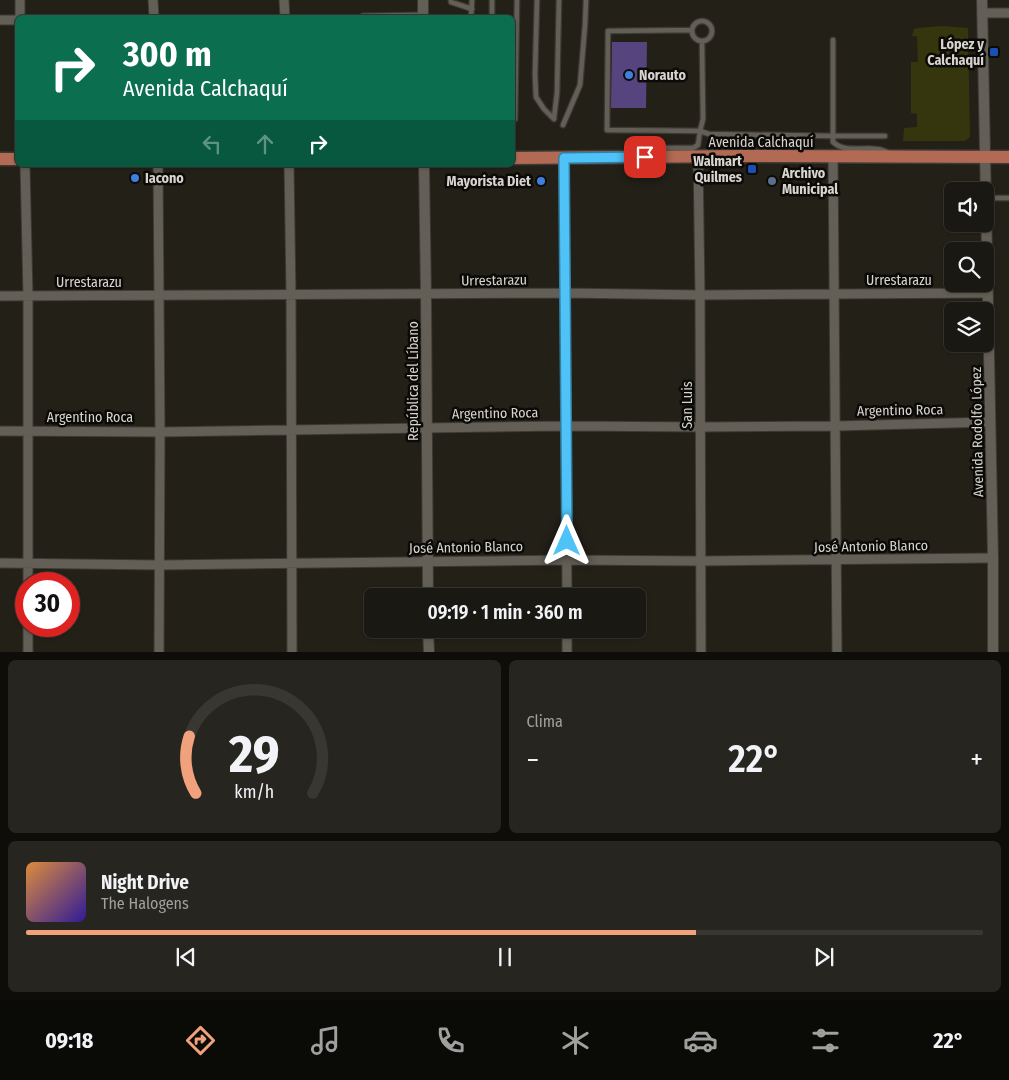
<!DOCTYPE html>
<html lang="es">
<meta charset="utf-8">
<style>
body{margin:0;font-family:"Fira Sans Condensed",sans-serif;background:#272520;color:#f1f3f6;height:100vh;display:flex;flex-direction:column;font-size:19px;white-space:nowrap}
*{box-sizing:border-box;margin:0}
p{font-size:16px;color:#9fa09f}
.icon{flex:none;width:28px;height:28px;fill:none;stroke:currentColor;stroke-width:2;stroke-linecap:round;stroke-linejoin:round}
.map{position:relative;height:652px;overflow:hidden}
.drawer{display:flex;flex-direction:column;gap:8px;padding:8px;background:#0e0d0a;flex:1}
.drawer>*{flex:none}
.guide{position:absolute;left:15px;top:15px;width:500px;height:152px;border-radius:8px;box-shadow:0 1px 4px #0004,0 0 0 1px #383732;background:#0b6e4f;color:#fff;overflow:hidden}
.buttons{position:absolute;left:944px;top:182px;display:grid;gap:10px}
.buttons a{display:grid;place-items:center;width:50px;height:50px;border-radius:8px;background:#1a1812;box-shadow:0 1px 4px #0004,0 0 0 1px #383732;font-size:25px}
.speed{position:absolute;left:15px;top:572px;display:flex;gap:10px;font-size:25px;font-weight:700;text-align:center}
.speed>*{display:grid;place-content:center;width:65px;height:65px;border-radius:50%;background:#1a1812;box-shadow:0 1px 4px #0004,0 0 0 1px #383732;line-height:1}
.speed .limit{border:8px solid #d22;background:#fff;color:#111}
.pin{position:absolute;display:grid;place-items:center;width:42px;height:42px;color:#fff;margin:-21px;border-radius:10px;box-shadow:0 2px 8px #0006}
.me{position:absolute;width:55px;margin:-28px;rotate:0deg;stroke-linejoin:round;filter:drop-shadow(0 0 4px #0008)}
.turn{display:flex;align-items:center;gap:18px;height:105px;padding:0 25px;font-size:22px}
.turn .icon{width:65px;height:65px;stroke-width:2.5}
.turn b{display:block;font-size:35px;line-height:42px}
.lanes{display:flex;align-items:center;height:48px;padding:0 25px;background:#0003;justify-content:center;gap:25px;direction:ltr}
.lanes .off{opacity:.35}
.big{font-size:38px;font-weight:600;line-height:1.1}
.drawer .card{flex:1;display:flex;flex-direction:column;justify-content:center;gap:8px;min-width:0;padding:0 18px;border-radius:8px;background:#272520}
.drawer .dial{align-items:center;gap:0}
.dial svg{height:130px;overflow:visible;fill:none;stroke:#383732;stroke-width:7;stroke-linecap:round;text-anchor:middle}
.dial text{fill:#f1f3f6;stroke:none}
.song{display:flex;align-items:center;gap:15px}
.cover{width:60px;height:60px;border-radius:8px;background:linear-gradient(135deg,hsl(30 70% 55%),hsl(250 70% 35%))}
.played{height:5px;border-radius:2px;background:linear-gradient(90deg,#f1a17b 70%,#383732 70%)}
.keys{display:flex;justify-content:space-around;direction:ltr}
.heat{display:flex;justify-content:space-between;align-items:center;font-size:28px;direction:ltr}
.drawer .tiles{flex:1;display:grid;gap:8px;grid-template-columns:1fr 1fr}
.card:last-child{grid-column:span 2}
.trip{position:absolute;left:364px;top:588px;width:282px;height:50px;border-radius:8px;background:#1a1812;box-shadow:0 1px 4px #0004,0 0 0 1px #383732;font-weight:600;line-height:50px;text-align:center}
.dock{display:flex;height:80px;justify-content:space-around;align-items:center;background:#0a0a07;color:#9fa09f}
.dock .icon{width:35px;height:35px}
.dock .current{color:#f1a17b}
.dock b{font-size:22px;color:#f1f3f6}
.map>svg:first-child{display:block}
.green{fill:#35360d}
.building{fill:#55447e}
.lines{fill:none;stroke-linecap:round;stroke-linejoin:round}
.service-casing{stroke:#3d3a35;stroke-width:7}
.minor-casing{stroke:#3d3a35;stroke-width:11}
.tertiary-casing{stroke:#3d3a35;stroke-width:12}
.primary-casing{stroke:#3d3a35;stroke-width:15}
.service{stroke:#635f56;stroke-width:4.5}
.minor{stroke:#635f56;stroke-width:9}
.tertiary{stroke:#635f56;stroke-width:10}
.primary{stroke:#b26a55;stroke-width:12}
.route-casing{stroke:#337fa1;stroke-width:12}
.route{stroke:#4fc3f7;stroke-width:9}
.transit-dot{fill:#1a4fb4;stroke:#0b0a07;stroke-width:2}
.shop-dot{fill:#3f7fe0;stroke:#0b0a07;stroke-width:2}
.service-dot{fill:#5c6f8a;stroke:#0b0a07;stroke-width:2}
.labels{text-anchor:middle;stroke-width:5;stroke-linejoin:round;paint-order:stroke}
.poi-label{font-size:14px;font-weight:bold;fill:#d7d4cf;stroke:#0b0a07;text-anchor:end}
.street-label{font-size:14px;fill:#d7d4cf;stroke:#0b0a07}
</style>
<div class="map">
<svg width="1009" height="653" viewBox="0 0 1009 653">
<rect width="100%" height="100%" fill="#232018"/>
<!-- green -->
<path class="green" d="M942,26L968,28L970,137L965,141H903L904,128L917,127V114L911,113V62H918L917,36H912L914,29L918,28Z"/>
<!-- building -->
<path class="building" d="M612,42H647L646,108H611Z"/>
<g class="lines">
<!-- service casing -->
<g class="service-casing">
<path id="service" d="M451,0V2L472,9
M537,0L535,75L536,97L544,109L554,119
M471,18L472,0
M492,18V0
M692 31a10 10 0 1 1 20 0a10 10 0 1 1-20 0Z
M692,30L608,31L607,130L700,131L709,134L833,136V40
M554,118L557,93L559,0
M515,119L517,0
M563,125L580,85L585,25L586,0
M885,136H833V142C845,153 861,147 876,149C880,149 884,151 887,152
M641,152L652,148H693L698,145L700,131L703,119L702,41
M987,198H1009"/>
</g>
<!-- minor casing -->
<g class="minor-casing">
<path id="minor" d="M20,0V18
M153,0L154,18
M284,0L285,18
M982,13H1009
M363,18L423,17
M0,20H18
M564,157L567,596
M698,157L700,295L701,653
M833,157L837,653
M25,165L28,296V584
M158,165L160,432L159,653
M289,165L291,295L292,653
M0,296L565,293L700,295L987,293
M0,431L160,432L567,426L700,427L836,426L990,422
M0,563L160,565L567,560L701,561L993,558
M28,626V653
M567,653V629"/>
</g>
<!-- tertiary casing -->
<g class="tertiary-casing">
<path id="tertiary" d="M423,0V18
M982,0L993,558V653
M424,165L426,295L428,596
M428,629L429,653"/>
</g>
<!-- primary casing -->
<g class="primary-casing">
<path id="primary" d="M512,158L742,156L1009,157
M0,159H18"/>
</g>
<!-- service -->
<use href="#service" class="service"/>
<!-- minor -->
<use href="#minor" class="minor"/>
<!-- tertiary -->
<use href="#tertiary" class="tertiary"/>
<!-- primary -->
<use href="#primary" class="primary"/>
</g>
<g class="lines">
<!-- route casing -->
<g class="route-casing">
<path id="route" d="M567,541L564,158L645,157"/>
</g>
<!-- route -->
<use href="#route" class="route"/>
</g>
<!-- markers -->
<g class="transit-dot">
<rect x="989" y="47" width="10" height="10" rx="2.5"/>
<rect x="747" y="164" width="10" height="10" rx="2.5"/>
</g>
<g class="shop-dot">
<circle cx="629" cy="75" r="5"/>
<circle cx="135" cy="178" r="5"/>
<circle cx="541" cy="181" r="5"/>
</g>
<circle class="service-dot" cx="772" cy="181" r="5"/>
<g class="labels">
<!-- poi labels -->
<g class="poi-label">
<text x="984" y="49">López y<tspan x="984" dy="16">Calchaquí</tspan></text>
<text x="639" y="80" text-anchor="start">Norauto</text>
<text x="742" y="166">Walmart<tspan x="742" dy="16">Quilmes</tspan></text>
<text x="782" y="178" text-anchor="start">Archivo<tspan x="782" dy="16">Municipal</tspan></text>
<text x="145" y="183" text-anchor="start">Iacono</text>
<text x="531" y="186">Mayorista Diet</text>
</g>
<!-- street labels -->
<g class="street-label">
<text x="761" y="147">Avenida Calchaquí</text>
<text transform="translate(494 280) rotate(-1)" y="5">Urrestarazu</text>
<text x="899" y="285">Urrestarazu</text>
<text x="89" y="287">Urrestarazu</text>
<text transform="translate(413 381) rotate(-90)" y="5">República del Líbano</text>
<text transform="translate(687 405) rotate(-90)" y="5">San Luis</text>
<text transform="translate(900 410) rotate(-1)" y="5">Argentino Roca</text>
<text transform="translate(495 413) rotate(-1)" y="5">Argentino Roca</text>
<text x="90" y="422">Argentino Roca</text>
<text transform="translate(977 432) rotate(-91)" y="5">Avenida Rodolfo López</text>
<text transform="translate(871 546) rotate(-1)" y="5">José Antonio Blanco</text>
<text transform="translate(466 547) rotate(-1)" y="5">José Antonio Blanco</text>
</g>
</g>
</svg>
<div class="buttons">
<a><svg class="icon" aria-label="sound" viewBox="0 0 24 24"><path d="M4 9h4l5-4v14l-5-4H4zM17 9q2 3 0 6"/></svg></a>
<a><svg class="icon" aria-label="search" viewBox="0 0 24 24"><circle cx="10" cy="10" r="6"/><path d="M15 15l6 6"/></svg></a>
<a><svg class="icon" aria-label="layers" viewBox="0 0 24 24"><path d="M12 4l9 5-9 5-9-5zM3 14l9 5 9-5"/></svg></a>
</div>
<div class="speed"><div class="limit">30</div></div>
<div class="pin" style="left:645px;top:157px;background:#d93025"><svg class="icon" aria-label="arrive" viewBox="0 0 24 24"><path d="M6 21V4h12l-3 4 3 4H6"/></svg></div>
<svg class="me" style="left:567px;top:541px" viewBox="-20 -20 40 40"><path d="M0-17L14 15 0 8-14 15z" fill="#4fc3f7" stroke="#fff" stroke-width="4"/></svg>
<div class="trip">09:19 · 1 min · 360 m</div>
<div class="guide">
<div class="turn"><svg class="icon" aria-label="right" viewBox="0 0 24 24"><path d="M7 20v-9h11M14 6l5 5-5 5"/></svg><div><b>300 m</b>Avenida Calchaquí</div></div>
<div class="lanes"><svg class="icon off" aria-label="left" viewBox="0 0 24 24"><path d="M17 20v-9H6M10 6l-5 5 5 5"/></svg><svg class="icon off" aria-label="ahead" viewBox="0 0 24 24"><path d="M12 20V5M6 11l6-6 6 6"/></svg><svg class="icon" aria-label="right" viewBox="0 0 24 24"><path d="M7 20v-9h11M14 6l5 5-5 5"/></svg></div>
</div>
</div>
<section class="drawer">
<div class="tiles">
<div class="card dial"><svg viewBox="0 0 100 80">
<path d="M14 69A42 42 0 1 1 86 69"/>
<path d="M14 69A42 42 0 0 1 10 34" stroke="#f1a17b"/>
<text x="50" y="56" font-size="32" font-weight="700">29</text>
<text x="50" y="72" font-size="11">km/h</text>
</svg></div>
<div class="card"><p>Clima</p>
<div class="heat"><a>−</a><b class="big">22°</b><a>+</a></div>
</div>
<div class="card">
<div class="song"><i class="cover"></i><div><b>Night Drive</b><p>The Halogens</p></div></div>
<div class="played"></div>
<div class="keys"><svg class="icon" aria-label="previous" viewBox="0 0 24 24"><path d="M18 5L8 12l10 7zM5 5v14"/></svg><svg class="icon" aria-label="pause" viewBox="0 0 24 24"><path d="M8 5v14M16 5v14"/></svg><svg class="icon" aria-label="next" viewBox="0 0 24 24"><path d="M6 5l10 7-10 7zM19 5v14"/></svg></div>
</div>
</div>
</section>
<nav class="dock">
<b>09:18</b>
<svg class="icon current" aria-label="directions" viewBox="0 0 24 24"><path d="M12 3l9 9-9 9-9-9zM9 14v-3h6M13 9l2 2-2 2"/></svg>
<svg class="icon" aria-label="music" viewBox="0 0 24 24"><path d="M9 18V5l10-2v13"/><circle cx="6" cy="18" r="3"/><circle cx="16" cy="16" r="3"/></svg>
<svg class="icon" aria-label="phone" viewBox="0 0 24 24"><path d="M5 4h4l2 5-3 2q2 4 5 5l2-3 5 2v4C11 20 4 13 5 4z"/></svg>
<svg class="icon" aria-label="climate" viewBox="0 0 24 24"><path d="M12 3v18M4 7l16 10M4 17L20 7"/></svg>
<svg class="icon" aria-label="car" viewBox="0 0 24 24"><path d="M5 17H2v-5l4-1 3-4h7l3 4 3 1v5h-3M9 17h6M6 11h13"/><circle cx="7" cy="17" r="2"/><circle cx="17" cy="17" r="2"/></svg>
<svg class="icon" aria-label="filters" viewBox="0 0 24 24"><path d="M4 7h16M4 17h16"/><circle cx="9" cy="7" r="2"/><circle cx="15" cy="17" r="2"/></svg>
<b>22°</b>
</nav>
